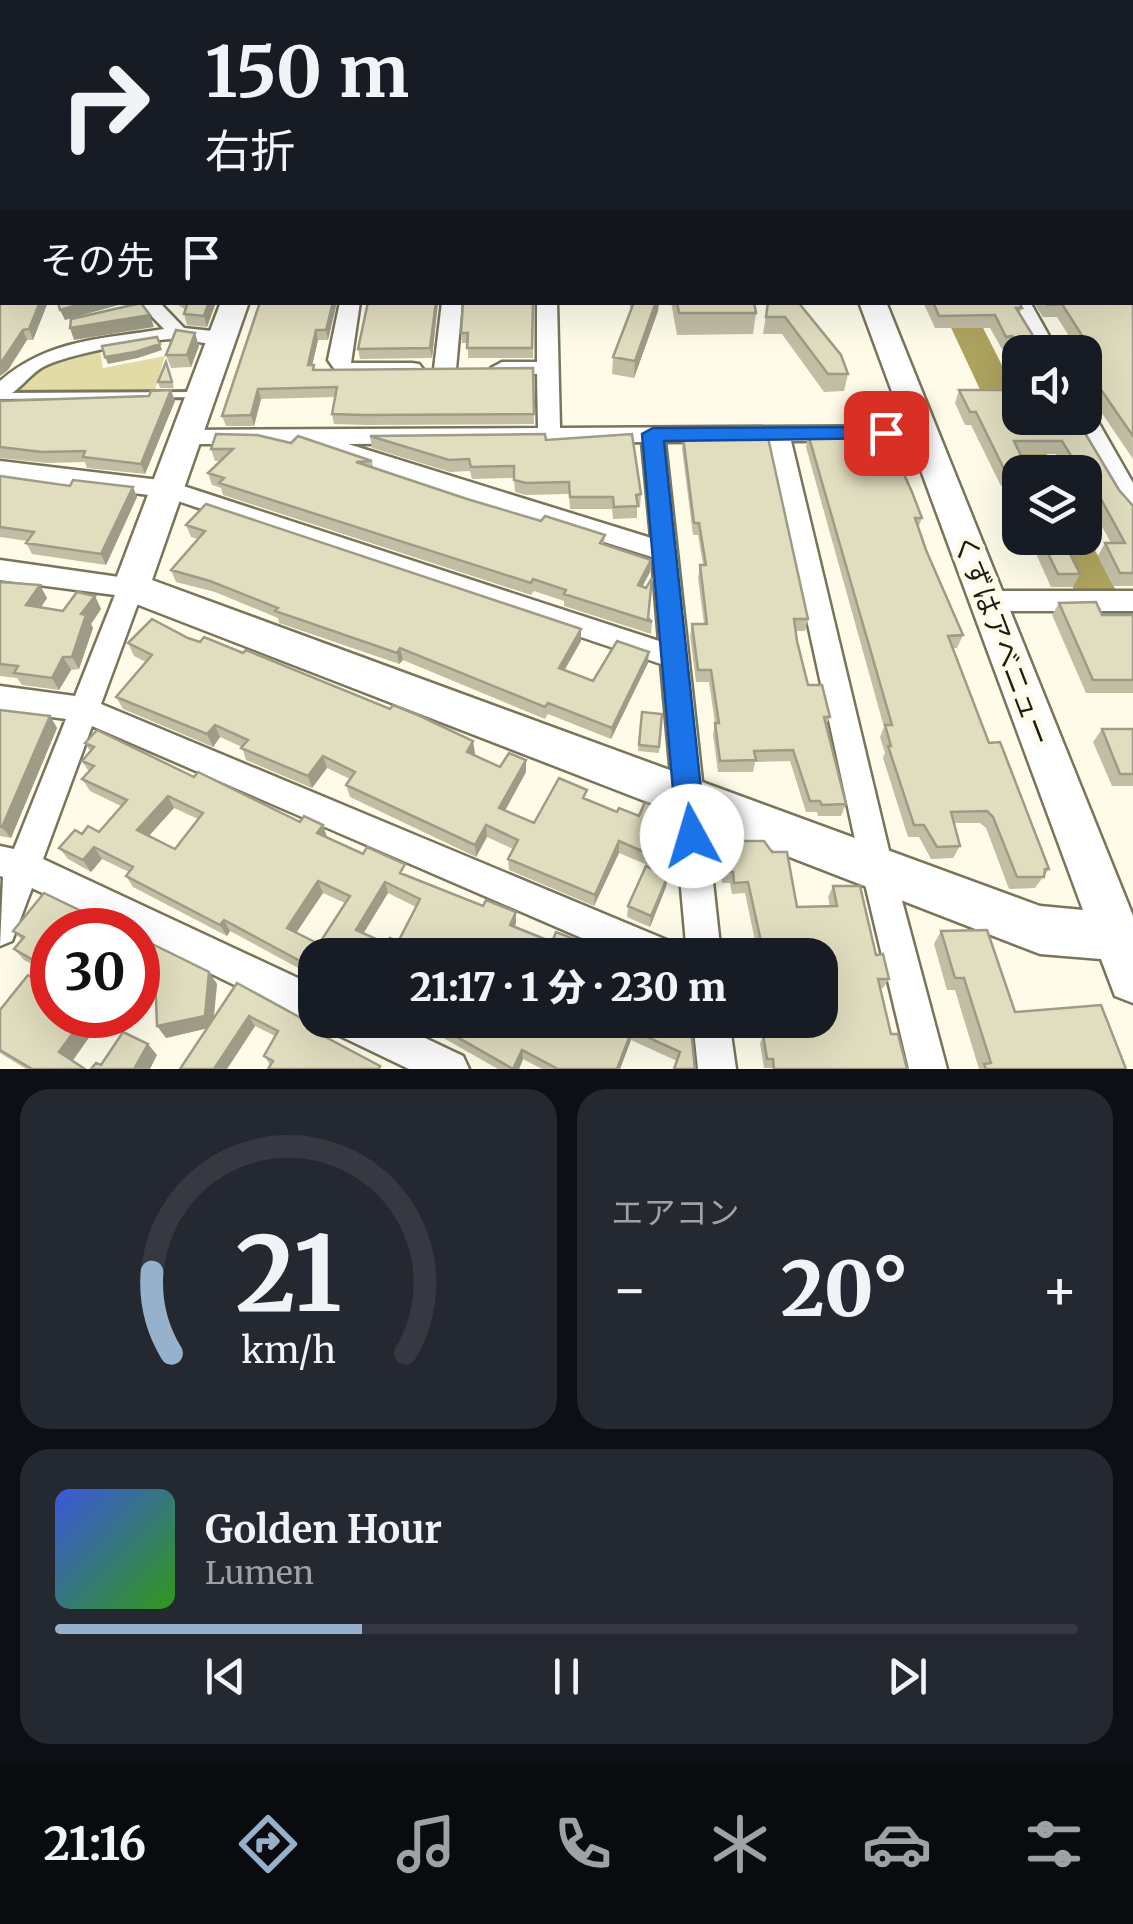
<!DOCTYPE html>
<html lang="ja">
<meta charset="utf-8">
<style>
body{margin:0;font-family:Merriweather,"Noto Sans JP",serif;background:#242831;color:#f1f3f6;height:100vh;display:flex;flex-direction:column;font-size:38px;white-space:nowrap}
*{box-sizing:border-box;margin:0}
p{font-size:32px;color:#9ea1a6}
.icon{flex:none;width:55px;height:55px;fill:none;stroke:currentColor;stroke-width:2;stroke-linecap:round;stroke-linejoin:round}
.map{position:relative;height:1069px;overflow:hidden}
.details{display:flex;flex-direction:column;gap:20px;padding:20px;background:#0d0f14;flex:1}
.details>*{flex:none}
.banner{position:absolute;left:0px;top:0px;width:1135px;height:305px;box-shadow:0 10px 40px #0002;background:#171b24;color:#f1f3f6;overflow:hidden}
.buttons{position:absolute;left:1002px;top:335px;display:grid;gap:20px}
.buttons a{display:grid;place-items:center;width:100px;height:100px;border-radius:20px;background:#171b24;box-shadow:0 10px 40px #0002;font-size:50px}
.speed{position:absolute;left:30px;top:908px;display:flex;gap:20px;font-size:50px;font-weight:700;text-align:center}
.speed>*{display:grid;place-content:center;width:130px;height:130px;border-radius:50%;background:#171b24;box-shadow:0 10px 40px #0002;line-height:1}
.speed .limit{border:15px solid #d22;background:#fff;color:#111}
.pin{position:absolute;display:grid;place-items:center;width:85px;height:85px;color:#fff;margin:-42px;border-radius:20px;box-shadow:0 5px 15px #0006}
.me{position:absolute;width:110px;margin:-55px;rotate:354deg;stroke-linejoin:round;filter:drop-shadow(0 0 8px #0008)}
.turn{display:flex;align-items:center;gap:35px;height:210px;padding:0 40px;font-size:45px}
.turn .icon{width:130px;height:130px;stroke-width:2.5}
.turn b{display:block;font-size:70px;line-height:85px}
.then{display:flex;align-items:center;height:95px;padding:0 40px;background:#0003;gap:20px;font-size:38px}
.big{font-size:75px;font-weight:800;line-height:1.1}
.details .widget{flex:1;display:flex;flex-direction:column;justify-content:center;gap:15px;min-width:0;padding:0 35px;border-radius:30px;background:#242831}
.details .dial{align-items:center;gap:0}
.dial svg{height:260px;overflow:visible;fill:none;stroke:#363941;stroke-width:7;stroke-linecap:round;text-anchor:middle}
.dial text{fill:#f1f3f6;stroke:none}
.song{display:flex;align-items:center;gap:30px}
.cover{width:120px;height:120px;border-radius:15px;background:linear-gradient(135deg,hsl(230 70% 55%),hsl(110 70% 35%))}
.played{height:10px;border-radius:5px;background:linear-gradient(90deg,#96b1cc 30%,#363941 30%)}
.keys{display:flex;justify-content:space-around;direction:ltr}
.heat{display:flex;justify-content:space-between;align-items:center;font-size:55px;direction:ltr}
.details .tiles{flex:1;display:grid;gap:20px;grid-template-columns:1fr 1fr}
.widget:last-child{grid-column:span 2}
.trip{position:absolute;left:298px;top:938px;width:540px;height:100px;border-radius:30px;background:#171b24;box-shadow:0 10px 40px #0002;font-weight:800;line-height:100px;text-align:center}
.dock{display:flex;height:160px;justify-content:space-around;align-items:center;background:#090b0e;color:#9ea1a6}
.dock .icon{width:70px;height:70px}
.dock .current{color:#96b1cc}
.dock b{font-size:45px;color:#f1f3f6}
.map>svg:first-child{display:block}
.green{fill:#e3dba6}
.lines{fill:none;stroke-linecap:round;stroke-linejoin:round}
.river{fill:#aea35f;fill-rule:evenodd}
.lane-casing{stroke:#79755a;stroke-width:6}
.street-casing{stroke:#79755a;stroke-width:5}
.secondary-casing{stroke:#79755a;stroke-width:5}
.lane{fill:#fff;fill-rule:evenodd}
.street{fill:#fff;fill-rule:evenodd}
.secondary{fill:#fff;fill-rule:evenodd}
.wall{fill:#c2bea4;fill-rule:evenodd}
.shaded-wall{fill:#9e9b86}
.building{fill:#e1ddbf;stroke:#9e9b86;stroke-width:2.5;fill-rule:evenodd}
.route{fill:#1a73e8;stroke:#114b97;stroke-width:2.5}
.labels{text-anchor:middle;stroke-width:10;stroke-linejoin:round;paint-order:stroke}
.street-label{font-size:28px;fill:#1d1c11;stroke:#fefce9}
</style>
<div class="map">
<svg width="1133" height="1069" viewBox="0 0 1133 1069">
<rect width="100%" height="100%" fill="#fefce9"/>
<!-- green -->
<path class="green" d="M100,351L103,368L165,356L154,393H18C46,357 56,358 100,351Z"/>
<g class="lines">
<!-- river -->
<path class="river" d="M939,302H970L1020,401V418H1028L1056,472L1020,475Z
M1085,531L1121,600H1133V634H1108L1093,629L1049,538H1085Z"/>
<!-- lane casing -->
<g class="lane-casing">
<path id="lane" d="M199,392L204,395L203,397L0,399V393Z"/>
</g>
<!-- street casing -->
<g class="street-casing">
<path id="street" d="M1132,280H1133V293H1132Z
M138,302H159L184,328L222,332L232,338C218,351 191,338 173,339C144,340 67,354 43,367C28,375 18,394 0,399V381C49,339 102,339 164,329Z
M340,302H360L351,363H412L419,364L423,369L419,374H338L328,360Z
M442,302H462L456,369L445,375L434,369Z
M537,302H557L560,428L922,426L933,433L922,440L791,441L893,867L947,1069H909L861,867L768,441L665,442L721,955H687L661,664L166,497L0,477V461L168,481L659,641L652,557L334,457L325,444H186L175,437L186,430L538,428L537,374H502L491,368L502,362H537ZM642,442L651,538L348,444Z
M1011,302H1030L1058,352H1038Z
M1085,411L1093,413L1133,483V512L1124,510L1074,418H1085Z
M0,560L140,580L144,587L101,704L674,943L679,955H621L92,726L43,859L315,986V1020H322L315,1023L302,1018L138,938V930H120L32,888L12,941L0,946L3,877L0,876V846L14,849L66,719L0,710V686L75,696L115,595L0,580Z
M988,591H1133V611H988L979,608L975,601L979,594Z
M329,1020H387L463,1056L469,1069H409L334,1033Z
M693,1020H729L736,1069H698Z"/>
</g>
<!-- secondary casing -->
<g class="secondary-casing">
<path id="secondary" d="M747,0H765L766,2H749Z
M221,302H249L152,580L1040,906L1083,910L859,302H886L1133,916V1003L1115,996L1101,959L1040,954L118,597L113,587Z"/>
</g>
<!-- lane -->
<use href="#lane" class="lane"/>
<!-- street -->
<use href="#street" class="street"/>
<!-- secondary -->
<use href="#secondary" class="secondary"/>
</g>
<!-- wall -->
<path class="wall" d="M403,0H657V2H408Z
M0,136L2,302H48L33,340H27L8,370L0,376V242L1,241L0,234Z
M1132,301L1133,459L1091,397H1085V352H1073L1071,350L1074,344L1057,317H1043L1033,302H1132Z
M174,302H216L207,327L187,325L184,314L186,310Z
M260,302H337L328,340H318L312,365H314L315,370L533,368L534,424L366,425L334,424L332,414L335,397L261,399L254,426H226L222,416Z
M368,302H438L432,358L360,359L358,349Z
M534,302L533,358H468V343H462L461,333Z
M629,302H659L658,311L634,378L612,374L613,357L631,310Z
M671,302H754L756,313L753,334L677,335Z
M768,302L841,355L848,374L844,391L824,392L782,334H763Z
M923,302H1019L1022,308L1019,314L1020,373L1007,349H1002L990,328H935Z
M199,346L191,367L171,368L166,355Z
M166,362L174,388H160L158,382Z
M959,390L1076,418L1119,490L1133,506V586H1113L1098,556L1105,543H1111L1089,503L1085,502V472H1067L1056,454H1020V511L1009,490L1011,485L1001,486L971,425H965L955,403Z
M0,401H175L145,474L87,468L85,462L47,463L0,458Z
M216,434L372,461L373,467L467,499L541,521L605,535L604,544L651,560L650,572L642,587L648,618L652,622L651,634L564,606V601L534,591L531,595L223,495L221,488L212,485L208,473L220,461H215L211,449Z
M808,434L922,518L918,528L926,550L963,635L957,648H953L989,743L1049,869L1035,888L1009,889L986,828L980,823H954L960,846L953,858L931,859L919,837H908L883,758L885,753L880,737L884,727L806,447Z
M370,436L546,440L641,494L640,507H637V518L613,519L612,509H570L569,494L526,495L515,492L514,478L472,479L470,471L450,472L372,448Z
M683,437L808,619L805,631H796L797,641L808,685L830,717L826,726L846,804L841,816H818L817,812H806L790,761L755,762L753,772H718L713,735L715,723L709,682H696L690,636L692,624H704L698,578L700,565H703L698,535H693L682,449Z
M0,476L70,486L133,487L137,497L106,565L32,554L26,543L27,541L0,537Z
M186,525L581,641L564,670L593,681L648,663L611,739L548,714L545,719L403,660L399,664L279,623L278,618L215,592L176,582L171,570L198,539L191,537Z
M1034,538H1065L1062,542L1080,574L1073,587H1051L1037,556L1042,545H1037Z
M0,582L47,598L41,607L63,611L95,596L101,609L91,624L93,628L79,669L71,670L59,690L22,685L17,678L0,676Z
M1059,603L1102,615H1133V693H1086L1052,615Z
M188,638L475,753L474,755L500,767L526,772L505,810L534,823L587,799L617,812L639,816L670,812L668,824L650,866L619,853L594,906L509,870L508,859L513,849L487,837L476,857L350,797L346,785L350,779L327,768L312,788L246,760L242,747L220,737L213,747L123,709L116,697L146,662L134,656L128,643Z
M0,710L50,716L57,728L11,838L0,836Z
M642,712L662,714L659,753L638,751Z
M1102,729H1133V786H1112L1093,742Z
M85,743L194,777L300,822L323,825L327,837L407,876L483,906L516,912V923L515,927L552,942H582L580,955H315V977L230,931L227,936L133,887L126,876L129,872L102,859L91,872L68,859L59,848L82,834L99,832L121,806L90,791L82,779L89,772L82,761L90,751ZM174,808L198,819L175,849L149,836ZM323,893L345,903L319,944L296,933ZM388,893L416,907L398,942L387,944L364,933Z
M723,835L741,841L797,907H830L828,897L833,886L876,955L889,979L883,988L880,989L891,1034L907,1069L764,1068L760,1043L764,1034L761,1020H820V955H758L745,893L732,894L730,883H722L718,857Z
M666,887L650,927L627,917L628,906Z
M83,912L92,923L52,975L24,960L14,949L22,940L13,931Z
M941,931L1015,1012L1126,1069H979L955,990H947L934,944Z
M138,937L209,972L217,984L213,1019L237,983L323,1030L270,1065L264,1056L275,1036L255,1026L227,1069H180L207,1028L166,1038L155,974Z
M0,1010L52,1015H105L72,1061L85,1069H26L0,1053Z
M690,1020L677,1061L631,1040L620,1069H542L523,1059L519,1069H498L440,1036L438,1026L568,1022L598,1036Z"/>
<!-- shaded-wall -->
<path class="shaded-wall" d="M40,302H48L33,340L29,329Z
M87,302H129L65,320L60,310Z
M209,302H216L207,327L204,316Z
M333,302H337L328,340L326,330Z
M436,302H438L432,358L430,348Z
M656,302H659L658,311L634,378L635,361Z
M150,315L154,327L74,340L70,328Z
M23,330L27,340L8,370L0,376V362Z
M316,330L318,340L310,375L308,365Z
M195,333L199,346L191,367L187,355Z
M160,344L162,350L138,358L108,364L105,357Z
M258,389L261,399L254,426L251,415Z
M171,390L175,401L145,474L141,464Z
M133,487L137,497L106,565L101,554Z
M651,560L650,572L637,597L638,585Z
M40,585L47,598L34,618L26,605Z
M95,596L101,609L91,624L93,628L79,669L72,657L81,614Z
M581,629V641L559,680V668Z
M400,648L403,660L399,664L397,653Z
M649,652L648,663L611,739L612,728Z
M63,657L71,670L59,690L52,678Z
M50,716L57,728L11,838L2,827Z
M215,725L220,737L213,747L207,734Z
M473,741L475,753L468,764L467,752Z
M323,756L327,768L312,788L308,776Z
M526,760V772L500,820L499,808Z
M168,796L174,808L144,841L137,830Z
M670,812L668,824L650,866L651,855Z
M323,825L327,837L321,845L317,833Z
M486,825L487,837L476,857L475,845Z
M619,841V853L594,906L595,895Z
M94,847L102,859L91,872L83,860Z
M668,876L666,887L650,927L651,916Z
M318,881L323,893L292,939L287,928Z
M385,882L388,893L359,940L356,930Z
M83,912L92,923L86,930H69Z
M516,912V923L511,936L510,925Z
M224,920L230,931L227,936L220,925Z
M154,949L163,962L138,1000V974Z
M52,951V975L42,965Z
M209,972L217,984L213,1027L166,1038L157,1026Z
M86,1015H105L71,1063L59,1052Z
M249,1016L255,1026L227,1069H214Z
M632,1030L631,1040L620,1069H617Z
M148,1044L157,1055L150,1069H134Z
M522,1050L523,1059L519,1069H514Z"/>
<!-- building -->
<path class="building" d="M0,0H211L209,2H2V25L0,14Z
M268,0H326L325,2H267Z
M420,0H657V2H425Z
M693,0H729L730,2H694Z
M776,0H923L924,2H778Z
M964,0H1133V2L1132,7V2H966Z
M2,26V77L0,73V57L2,56L0,47V27Z
M1132,67L1133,68V248H1132Z
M2,99V121L0,116V100Z
M2,135V302H40L29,329L23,330L3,360L0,362V242L1,241L0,199L2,195H0V136Z
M1132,301L1133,302V436L1097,384H1085V362H1093L1077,337H1083L1062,304L1048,305L1046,302H1132Z
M58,302H87L60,310Z
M188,302H209L204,316L184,314Z
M260,302H333L326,330H316L308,365H314L313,370L533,368L534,414L364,415L332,414L337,387L258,389L251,415L222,416Z
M368,302H436L430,348L358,349Z
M463,302H533L532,348H467L468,333H461Z
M634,302H656L635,361L613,357Z
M677,302H754L756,313H679Z
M768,302H798L841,355L848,374H828L785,317H766Z
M933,302H1019L1022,308H1016L1043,352H1021L1012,336L1006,337L995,315L939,316Z
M141,303L150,315L70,328L71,319Z
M176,330L195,333L187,355H166Z
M157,337L160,344L135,352L105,357L102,346Z
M166,362L172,382H158Z
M171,390L141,464L83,457L85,451L42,452L0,447V401L149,396L151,391Z
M959,390H1020V418H1076L1119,490L1133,506V573H1120L1105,543H1125L1096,490H1092L1085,478V472H1081L1062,441H1014L1029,472L1006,473L976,412H970Z
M882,432L892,461H898L912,492L922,518H915L926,550L963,635L948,636L989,743L1000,742L1007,760L1049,869H1045L1044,877H1017L993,817L987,811L951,812L960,846L937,847L924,825H914L888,746H891L885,725H892L808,434Z
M687,433H767L808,619H794L797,641L808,685H822L830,717H824L846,804L822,805L820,801H810L793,750L754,751L756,760L720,761L715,723H719L711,670H698L692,624H707L700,565H706L699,523H694L683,437Z
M216,434L257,435L291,443L298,436L372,461L356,462L467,499L541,521L545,516L605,535L600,543L651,560L638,585L646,588L652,578L648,618L652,622L564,594L566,590L533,579L531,583L219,483L224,478L208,473L233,449H211Z
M545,434L546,440L632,434L641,494L636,495L638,506L614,507L613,497H570L569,482L526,483L514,480V466L471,467L469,459L449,460L370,436Z
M0,476L70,486L73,480L133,487L101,554L26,543L34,532L0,527Z
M1013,479H1020V492Z
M206,504L581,629L559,668L593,681L617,641L649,652L612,728L548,703L545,707L400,648L397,653L275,611L278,608L210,581L171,570L205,531L186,525Z
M1064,542L1080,574H1058L1043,543Z
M0,582L40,585L26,605L63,611L77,592L95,596L81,614L86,615L72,657H63L52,678L14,673L18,666L0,664Z
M1096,602L1102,615H1133V680H1093L1059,603Z
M152,619L188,638L200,642L204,637L243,653L246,650L390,709L393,705L420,716L473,741L467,752L500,767L509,753L526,760L499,808L534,823L559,778L587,790L583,798L617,812L619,808L639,816L645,802L670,812L651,855L619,841L595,895L508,859L518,840L486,825L475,845L346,785L355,772L323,756L308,776L241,748L248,740L215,725L207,734L116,697L152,655L128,643Z
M0,710L50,716L2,827L0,826Z
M642,712L662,714L659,747L639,745Z
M1102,729H1133V774H1120Z
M97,730L194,777L198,772L300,822L304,816L323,825L317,833L363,854L367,847L405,864L400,873L483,906L486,900L516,912L510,925L552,942L556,932L582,942L577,955H315V969L224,920L220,925L126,876L133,867L94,847L83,860L59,848L75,830L82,834L88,826L99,832L127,800L82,779L94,766L82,761L94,747L85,743ZM168,796L203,813L175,849L137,830ZM318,881L350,896L319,944L287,928ZM385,882L420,899L398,942L390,938L387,944L356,930Z
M723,835H740L741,841H764L772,852H787L797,907L837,906L833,886H860L876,955L883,954L889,979H878L891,1034H898L907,1069H774L773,1059H767L763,1034H769L767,1020H820V955H764L748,882L734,883L733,872H724L720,845H725Z
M646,866L668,876L651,916L628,906Z
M44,893L83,912L69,930H52V951L42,965L14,949L24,937L13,931Z
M987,930L1015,1012L1101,1005L1126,1069H986L984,1064L991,1063L964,978H955L941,931Z
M138,937L209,972L205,1016L157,1026L154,949L138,974Z
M28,975L52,988V1015H86L59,1052L85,1069H32L0,1050V1010Z
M237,983L323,1030L320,1034L380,1066L379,1069H268L273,1061L264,1056L278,1031L249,1016L214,1069H180Z
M441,1020H564L598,1036L604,1020H690L695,1069H674L680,1052L632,1030L617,1069H558L522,1050L513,1069L438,1026Z
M123,1032L148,1044L134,1069H91L96,1063L101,1065Z"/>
<!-- route -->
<path class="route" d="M886,427L897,433L894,438L664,441L706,836L702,846L692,850L681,846L677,836L642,434L653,428Z"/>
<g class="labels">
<!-- street labels -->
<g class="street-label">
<text transform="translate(1002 640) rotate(69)" y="10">くずはアベニュー</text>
</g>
</g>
</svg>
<div class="buttons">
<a><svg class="icon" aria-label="sound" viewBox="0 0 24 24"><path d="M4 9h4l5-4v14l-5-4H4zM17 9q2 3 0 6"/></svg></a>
<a><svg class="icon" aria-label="layers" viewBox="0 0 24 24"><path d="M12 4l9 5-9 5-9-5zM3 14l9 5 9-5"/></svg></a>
</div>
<div class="speed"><div class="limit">30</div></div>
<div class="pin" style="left:886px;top:433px;background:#d93025"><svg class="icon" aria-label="arrive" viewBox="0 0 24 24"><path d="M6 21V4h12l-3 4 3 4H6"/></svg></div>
<svg class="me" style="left:692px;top:836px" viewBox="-20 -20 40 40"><circle r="19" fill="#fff"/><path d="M0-13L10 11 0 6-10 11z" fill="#1a73e8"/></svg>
<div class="trip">21:17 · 1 分 · 230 m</div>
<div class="banner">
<div class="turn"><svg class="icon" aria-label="right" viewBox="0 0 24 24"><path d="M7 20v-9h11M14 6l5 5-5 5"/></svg><div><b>150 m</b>右折</div></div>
<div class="then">その先<svg class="icon" aria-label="arrive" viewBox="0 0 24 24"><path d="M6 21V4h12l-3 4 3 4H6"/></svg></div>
</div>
</div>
<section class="details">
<div class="tiles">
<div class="widget dial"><svg viewBox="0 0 100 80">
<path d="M14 69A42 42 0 1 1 86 69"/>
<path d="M14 69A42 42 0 0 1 8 44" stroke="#96b1cc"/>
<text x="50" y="56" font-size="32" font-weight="700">21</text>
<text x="50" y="72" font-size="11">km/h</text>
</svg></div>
<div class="widget"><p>エアコン</p>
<div class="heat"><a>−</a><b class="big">20°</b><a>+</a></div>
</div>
<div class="widget">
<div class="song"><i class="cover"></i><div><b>Golden Hour</b><p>Lumen</p></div></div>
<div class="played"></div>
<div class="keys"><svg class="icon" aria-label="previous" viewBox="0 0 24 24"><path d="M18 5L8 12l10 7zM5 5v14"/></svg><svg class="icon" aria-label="pause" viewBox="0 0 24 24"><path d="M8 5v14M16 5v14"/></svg><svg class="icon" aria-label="next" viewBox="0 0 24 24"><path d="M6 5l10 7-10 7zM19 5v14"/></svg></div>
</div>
</div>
</section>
<nav class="dock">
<b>21:16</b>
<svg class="icon current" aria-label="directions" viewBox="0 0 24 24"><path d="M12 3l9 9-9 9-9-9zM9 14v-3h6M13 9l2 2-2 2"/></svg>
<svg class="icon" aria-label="music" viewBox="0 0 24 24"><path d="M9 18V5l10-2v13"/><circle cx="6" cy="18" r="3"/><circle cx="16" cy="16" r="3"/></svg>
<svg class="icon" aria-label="phone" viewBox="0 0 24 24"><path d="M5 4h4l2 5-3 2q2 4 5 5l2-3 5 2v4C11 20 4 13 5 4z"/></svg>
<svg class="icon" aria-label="climate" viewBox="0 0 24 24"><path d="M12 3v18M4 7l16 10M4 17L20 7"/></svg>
<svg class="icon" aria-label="car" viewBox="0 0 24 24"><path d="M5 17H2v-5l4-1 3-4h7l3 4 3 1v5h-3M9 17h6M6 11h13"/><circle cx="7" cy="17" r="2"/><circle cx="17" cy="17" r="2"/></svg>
<svg class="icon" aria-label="filters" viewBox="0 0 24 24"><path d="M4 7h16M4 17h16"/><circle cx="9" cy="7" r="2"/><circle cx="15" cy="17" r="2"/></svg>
</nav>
